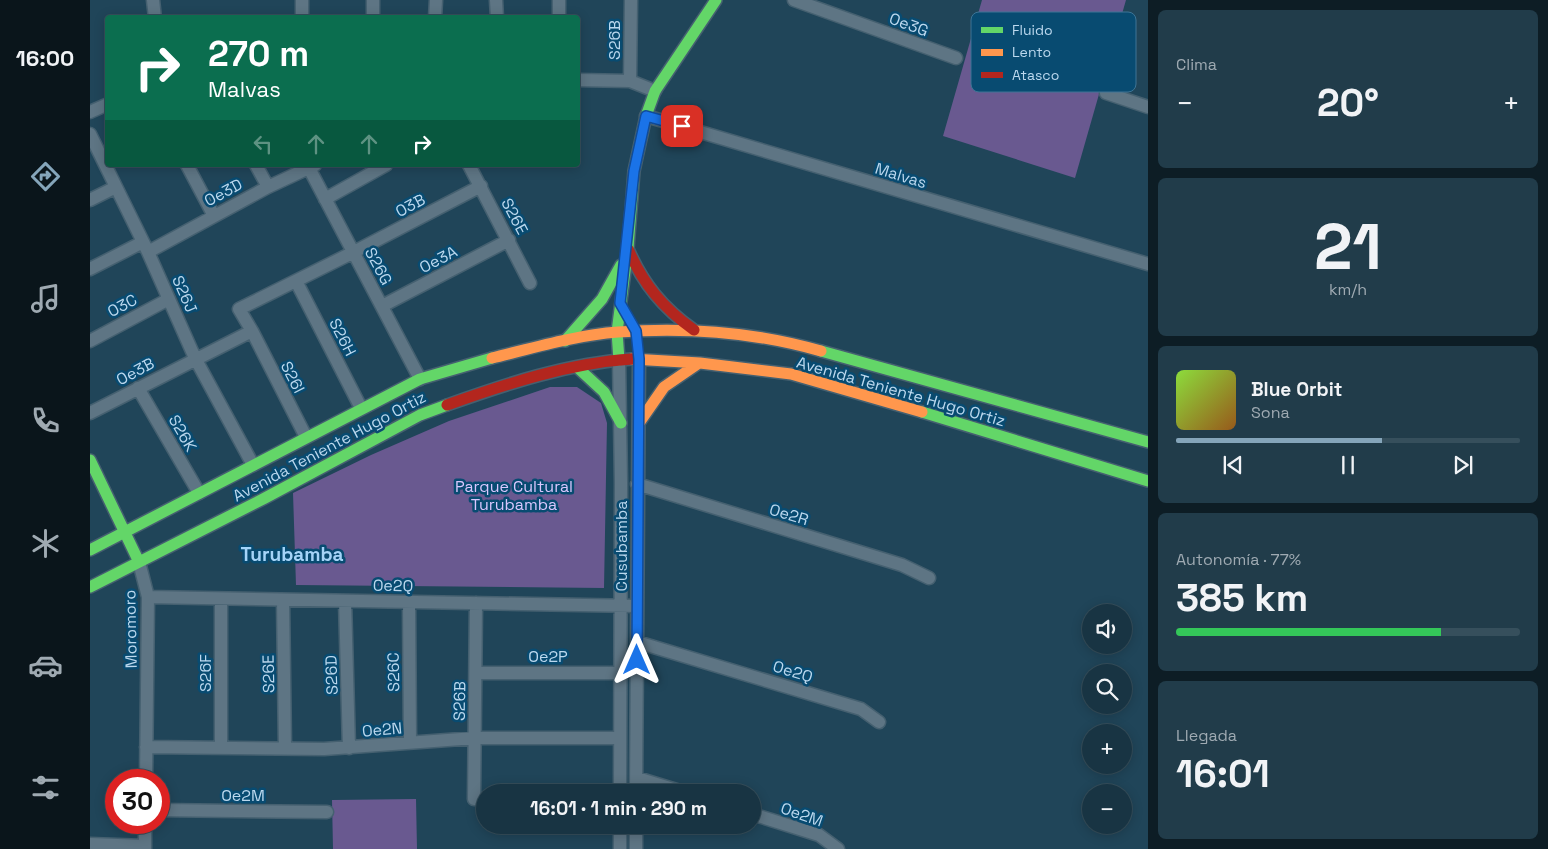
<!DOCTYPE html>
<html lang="es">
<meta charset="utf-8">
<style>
body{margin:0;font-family:"Space Grotesk",sans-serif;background:#213c4a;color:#f1f3f6;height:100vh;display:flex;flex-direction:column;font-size:19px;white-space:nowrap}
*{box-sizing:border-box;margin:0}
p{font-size:16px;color:#9faab2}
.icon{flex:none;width:28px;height:28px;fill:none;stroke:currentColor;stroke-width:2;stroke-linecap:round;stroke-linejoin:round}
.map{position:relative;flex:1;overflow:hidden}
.side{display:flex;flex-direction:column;gap:10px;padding:10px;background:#0d1d25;width:400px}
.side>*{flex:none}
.hud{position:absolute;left:15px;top:15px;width:475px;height:152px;border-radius:5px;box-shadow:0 2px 12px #0003,0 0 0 1px #364f5c;background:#0b6e4f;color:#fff;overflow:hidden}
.tools{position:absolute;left:992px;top:604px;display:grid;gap:10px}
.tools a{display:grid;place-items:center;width:50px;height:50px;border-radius:50%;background:#183443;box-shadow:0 2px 12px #0003,0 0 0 1px #364f5c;font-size:25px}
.speed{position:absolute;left:15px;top:769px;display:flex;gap:10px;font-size:25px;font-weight:700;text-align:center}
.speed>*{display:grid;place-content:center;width:65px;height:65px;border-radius:50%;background:#183443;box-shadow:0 2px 12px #0003,0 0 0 1px #364f5c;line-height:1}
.speed .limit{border:8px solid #d22;background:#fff;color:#111}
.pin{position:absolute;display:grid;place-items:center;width:42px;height:42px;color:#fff;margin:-21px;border-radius:10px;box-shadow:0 2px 8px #0006}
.me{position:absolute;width:55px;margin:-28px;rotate:0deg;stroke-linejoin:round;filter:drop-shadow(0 0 4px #0008)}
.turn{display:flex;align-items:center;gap:18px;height:105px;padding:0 20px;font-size:22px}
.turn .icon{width:65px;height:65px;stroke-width:2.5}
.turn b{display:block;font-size:35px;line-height:42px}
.lanes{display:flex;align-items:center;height:48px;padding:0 20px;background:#0003;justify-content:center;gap:25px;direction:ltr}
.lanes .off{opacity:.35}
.big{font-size:38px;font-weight:700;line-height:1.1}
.side .card{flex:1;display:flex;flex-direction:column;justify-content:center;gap:8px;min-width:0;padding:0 18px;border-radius:8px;background:#213c4a}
.side .dial{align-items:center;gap:0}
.dial b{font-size:65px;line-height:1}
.song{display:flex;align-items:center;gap:15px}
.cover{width:60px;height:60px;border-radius:8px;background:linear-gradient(135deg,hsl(90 70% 55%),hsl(30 70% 35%))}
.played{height:5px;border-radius:2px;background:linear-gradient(90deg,#85a5ba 60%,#364f5c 60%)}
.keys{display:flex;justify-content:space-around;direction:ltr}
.heat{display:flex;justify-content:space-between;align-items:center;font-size:28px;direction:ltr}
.charge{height:8px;border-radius:4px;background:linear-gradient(90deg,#34c759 77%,#364f5c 0)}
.trip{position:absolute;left:386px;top:784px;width:285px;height:50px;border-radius:25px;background:#183443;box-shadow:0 2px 12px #0003,0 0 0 1px #364f5c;font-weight:700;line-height:50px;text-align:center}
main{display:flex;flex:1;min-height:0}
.tab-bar{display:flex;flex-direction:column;width:90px;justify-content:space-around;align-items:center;background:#0a151b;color:#9faab2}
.tab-bar .icon{width:35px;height:35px}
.tab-bar .selected{color:#85a5ba}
.tab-bar b{font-size:22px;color:#f1f3f6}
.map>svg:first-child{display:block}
.green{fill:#695990}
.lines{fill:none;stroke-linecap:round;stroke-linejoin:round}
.street-casing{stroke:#456070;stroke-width:15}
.fast-casing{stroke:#456070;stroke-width:14}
.slow-casing{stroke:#456070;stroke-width:14}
.jam-casing{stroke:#456070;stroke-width:14}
.street{stroke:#5e7584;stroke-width:12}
.fast{stroke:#63d668;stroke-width:11}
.slow{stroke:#ff974d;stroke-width:11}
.jam{stroke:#b3261e;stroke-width:11}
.route-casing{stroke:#114b97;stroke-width:12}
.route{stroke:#1a73e8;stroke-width:9}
.labels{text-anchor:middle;stroke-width:5;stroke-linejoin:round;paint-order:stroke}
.street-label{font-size:16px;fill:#bbd8ee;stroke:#084b71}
.park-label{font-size:16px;fill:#dbc7fe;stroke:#084b71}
.quarter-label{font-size:19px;font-weight:bold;fill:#a5d4f8;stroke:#084b71}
.key{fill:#084b71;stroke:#3e7596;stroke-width:1}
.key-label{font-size:14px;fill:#bbd8ee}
</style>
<main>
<nav class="tab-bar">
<b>16:00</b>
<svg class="icon selected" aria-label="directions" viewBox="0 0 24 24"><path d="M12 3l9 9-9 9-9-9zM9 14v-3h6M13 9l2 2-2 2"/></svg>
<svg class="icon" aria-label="music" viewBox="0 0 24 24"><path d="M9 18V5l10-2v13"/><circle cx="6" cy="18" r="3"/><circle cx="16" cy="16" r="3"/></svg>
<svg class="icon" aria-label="phone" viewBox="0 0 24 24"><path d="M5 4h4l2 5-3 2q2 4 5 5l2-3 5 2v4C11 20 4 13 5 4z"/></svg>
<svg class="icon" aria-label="climate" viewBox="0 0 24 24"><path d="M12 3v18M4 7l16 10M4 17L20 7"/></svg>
<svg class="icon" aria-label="car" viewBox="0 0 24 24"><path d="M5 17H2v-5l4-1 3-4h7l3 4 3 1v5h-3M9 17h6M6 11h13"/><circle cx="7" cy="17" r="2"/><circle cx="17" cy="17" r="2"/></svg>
<svg class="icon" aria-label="filters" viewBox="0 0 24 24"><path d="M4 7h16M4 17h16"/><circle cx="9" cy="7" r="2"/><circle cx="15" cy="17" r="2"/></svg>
</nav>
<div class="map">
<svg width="1058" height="849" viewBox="0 0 1058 849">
<rect width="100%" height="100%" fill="#204559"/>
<!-- green -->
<path class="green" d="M892,0H1036L985,178L853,136Z
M460,387H487L511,403L517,423L514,588L206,585L203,493L281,455L359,421Z
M326,799L327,849H243L242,800Z"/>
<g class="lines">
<!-- street casing -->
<g class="street-casing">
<path id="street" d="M63,0L65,18
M406,0L407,18
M469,0V18
M704,0L866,58
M212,18V0
M283,18V0
M345,18L346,0
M488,80L540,81L565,91
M540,81L541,0
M1016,93L1058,107
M0,112L18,104
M556,116L1058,264
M0,134L58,252L105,358L163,465
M97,165L124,216
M166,165L178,187
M379,165L440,283
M219,168L330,379
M235,199L296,165
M0,200L26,187
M58,252L178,187L225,165
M0,269L53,242
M206,281L271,408
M292,306L419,240
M162,331L216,437
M0,341L79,299
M529,360L531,483L530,792
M48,388L109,493
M0,413L162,331L149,309L264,252L391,186
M547,484L812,565L839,578
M49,562L58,597L56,780
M58,597L547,606
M131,599V747
M193,600L195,749
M255,601L259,748
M319,602L320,742
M386,603L384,799H395
M547,642L771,709L789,722
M386,673H531
M56,747L234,749L385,738H530
M547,778L593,792
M546,792L549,359
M69,810L237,812
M662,814L729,835L748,849
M55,822V849
M546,825V849
M0,844L55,846
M530,849V825"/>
</g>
<!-- fast casing -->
<g class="fast-casing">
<path id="fast" d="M475,341L512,299L531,265
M731,351L1058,442
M529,360L527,332L538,248L544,171L556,116L565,91L626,0
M488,368L514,392L531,423
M832,412L1058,481
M0,460L49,562
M0,550L330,379L402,358
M0,587L175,498L330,415L357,405"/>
</g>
<!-- slow casing -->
<g class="slow-casing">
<path id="slow" d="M402,358C443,348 486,335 528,332C597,327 665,332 731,351
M542,359L610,363L701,374L832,412
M549,423L574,387L609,363"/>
</g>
<!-- jam casing -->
<g class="jam-casing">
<path id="jam" d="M538,249C553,284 573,308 604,330
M357,405C416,384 479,363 542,359"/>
</g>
<!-- street -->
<use href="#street" class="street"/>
<!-- fast -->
<use href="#fast" class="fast"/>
<!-- slow -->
<use href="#slow" class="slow"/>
<!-- jam -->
<use href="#jam" class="jam"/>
</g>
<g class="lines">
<!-- route casing -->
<g class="route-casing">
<path id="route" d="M547,660L549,359L546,331L530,303L544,171L556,116L592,126"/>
</g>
<!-- route -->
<use href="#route" class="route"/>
</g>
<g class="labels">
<!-- street labels -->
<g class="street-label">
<text transform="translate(819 24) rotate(20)" y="6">Oe3G</text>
<text transform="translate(524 40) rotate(-90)" y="6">S26B</text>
<text transform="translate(811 175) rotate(17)" y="6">Malvas</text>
<text transform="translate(133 192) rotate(-28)" y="6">Oe3D</text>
<text transform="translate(320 205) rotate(-28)" y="6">O3B</text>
<text transform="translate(425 216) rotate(62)" y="6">S26E</text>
<text transform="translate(348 259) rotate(-27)" y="6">Oe3A</text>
<text transform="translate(289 266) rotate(62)" y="6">S26G</text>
<text transform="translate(95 294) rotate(66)" y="6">S26J</text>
<text transform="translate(32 305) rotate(-28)" y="6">O3C</text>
<text transform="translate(253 337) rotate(63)" y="6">S26H</text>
<text transform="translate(45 371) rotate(-28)" y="6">Oe3B</text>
<text transform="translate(203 377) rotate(63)" y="6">S26I</text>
<text transform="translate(811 391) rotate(16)" y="6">Avenida Teniente Hugo Ortiz</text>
<text transform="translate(93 433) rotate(60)" y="6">S26K</text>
<text transform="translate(239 446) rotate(-28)" y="6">Avenida Teniente Hugo Ortiz</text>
<text transform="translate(699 514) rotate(17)" y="6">Oe2R</text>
<text transform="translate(531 546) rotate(-90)" y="6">Cusubamba</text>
<text transform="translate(303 585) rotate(1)" y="6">Oe2Q</text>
<text transform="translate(40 629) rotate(-91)" y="6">Moromoro</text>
<text x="458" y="662">Oe2P</text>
<text transform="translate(703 671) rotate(17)" y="6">Oe2Q</text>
<text transform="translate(303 672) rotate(-91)" y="6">S26C</text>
<text transform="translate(115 673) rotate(-90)" y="6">S26F</text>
<text transform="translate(178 674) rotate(-91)" y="6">S26E</text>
<text transform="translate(241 675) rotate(-92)" y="6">S26D</text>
<text transform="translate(369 701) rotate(-89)" y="6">S26B</text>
<text transform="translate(292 729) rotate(-5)" y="6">Oe2N</text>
<text x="153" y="801">Oe2M</text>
<text transform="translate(712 814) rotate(19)" y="6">Oe2M</text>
</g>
<!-- park labels -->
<g class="park-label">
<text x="424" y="492">Parque Cultural<tspan x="424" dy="18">Turubamba</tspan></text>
</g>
<!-- quarter labels -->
<g class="quarter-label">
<text x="202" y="561">Turubamba</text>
</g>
</g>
<!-- legend -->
<rect x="881" y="12" width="165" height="80" rx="8" class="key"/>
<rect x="891" y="27" width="22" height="6" fill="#63d668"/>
<rect x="891" y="49" width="22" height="7" fill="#ff974d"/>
<rect x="891" y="72" width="22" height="6" fill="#b3261e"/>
<g class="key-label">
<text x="922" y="35">Fluido</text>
<text x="922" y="57">Lento</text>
<text x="922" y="80">Atasco</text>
</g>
</svg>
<div class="tools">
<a><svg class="icon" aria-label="sound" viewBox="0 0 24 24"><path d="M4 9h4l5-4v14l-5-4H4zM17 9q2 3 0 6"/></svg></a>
<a><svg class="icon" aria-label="search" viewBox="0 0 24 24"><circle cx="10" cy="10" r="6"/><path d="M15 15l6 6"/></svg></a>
<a>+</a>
<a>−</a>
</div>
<div class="speed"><div class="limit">30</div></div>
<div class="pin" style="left:592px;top:126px;background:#d93025"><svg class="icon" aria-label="arrive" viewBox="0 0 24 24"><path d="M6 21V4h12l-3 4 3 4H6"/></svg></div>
<svg class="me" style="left:547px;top:660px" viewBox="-20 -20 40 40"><path d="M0-17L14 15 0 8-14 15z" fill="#1a73e8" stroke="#fff" stroke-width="4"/></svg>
<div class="trip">16:01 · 1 min · 290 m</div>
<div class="hud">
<div class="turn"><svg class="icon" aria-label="right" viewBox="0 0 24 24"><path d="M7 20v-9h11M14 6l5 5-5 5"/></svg><div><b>270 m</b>Malvas</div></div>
<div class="lanes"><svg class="icon off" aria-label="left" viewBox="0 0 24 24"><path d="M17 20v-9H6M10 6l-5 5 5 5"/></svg><svg class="icon off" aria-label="ahead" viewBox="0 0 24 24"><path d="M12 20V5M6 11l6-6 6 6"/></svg><svg class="icon off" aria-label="ahead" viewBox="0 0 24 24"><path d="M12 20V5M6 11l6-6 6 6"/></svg><svg class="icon" aria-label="right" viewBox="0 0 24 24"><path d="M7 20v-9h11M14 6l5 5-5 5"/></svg></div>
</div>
</div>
<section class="side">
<div class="card"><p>Clima</p>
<div class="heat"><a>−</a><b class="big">20°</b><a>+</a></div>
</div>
<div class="card dial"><b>21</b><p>km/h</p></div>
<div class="card">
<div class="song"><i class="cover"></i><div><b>Blue Orbit</b><p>Sona</p></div></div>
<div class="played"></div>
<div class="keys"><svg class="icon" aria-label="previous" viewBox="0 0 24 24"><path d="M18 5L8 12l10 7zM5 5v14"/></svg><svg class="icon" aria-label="pause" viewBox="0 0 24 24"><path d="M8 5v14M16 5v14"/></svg><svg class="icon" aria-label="next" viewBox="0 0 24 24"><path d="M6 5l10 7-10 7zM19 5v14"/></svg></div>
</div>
<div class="card"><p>Autonomía · 77%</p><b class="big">385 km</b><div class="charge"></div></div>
<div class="card"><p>Llegada</p><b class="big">16:01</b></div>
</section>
</main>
